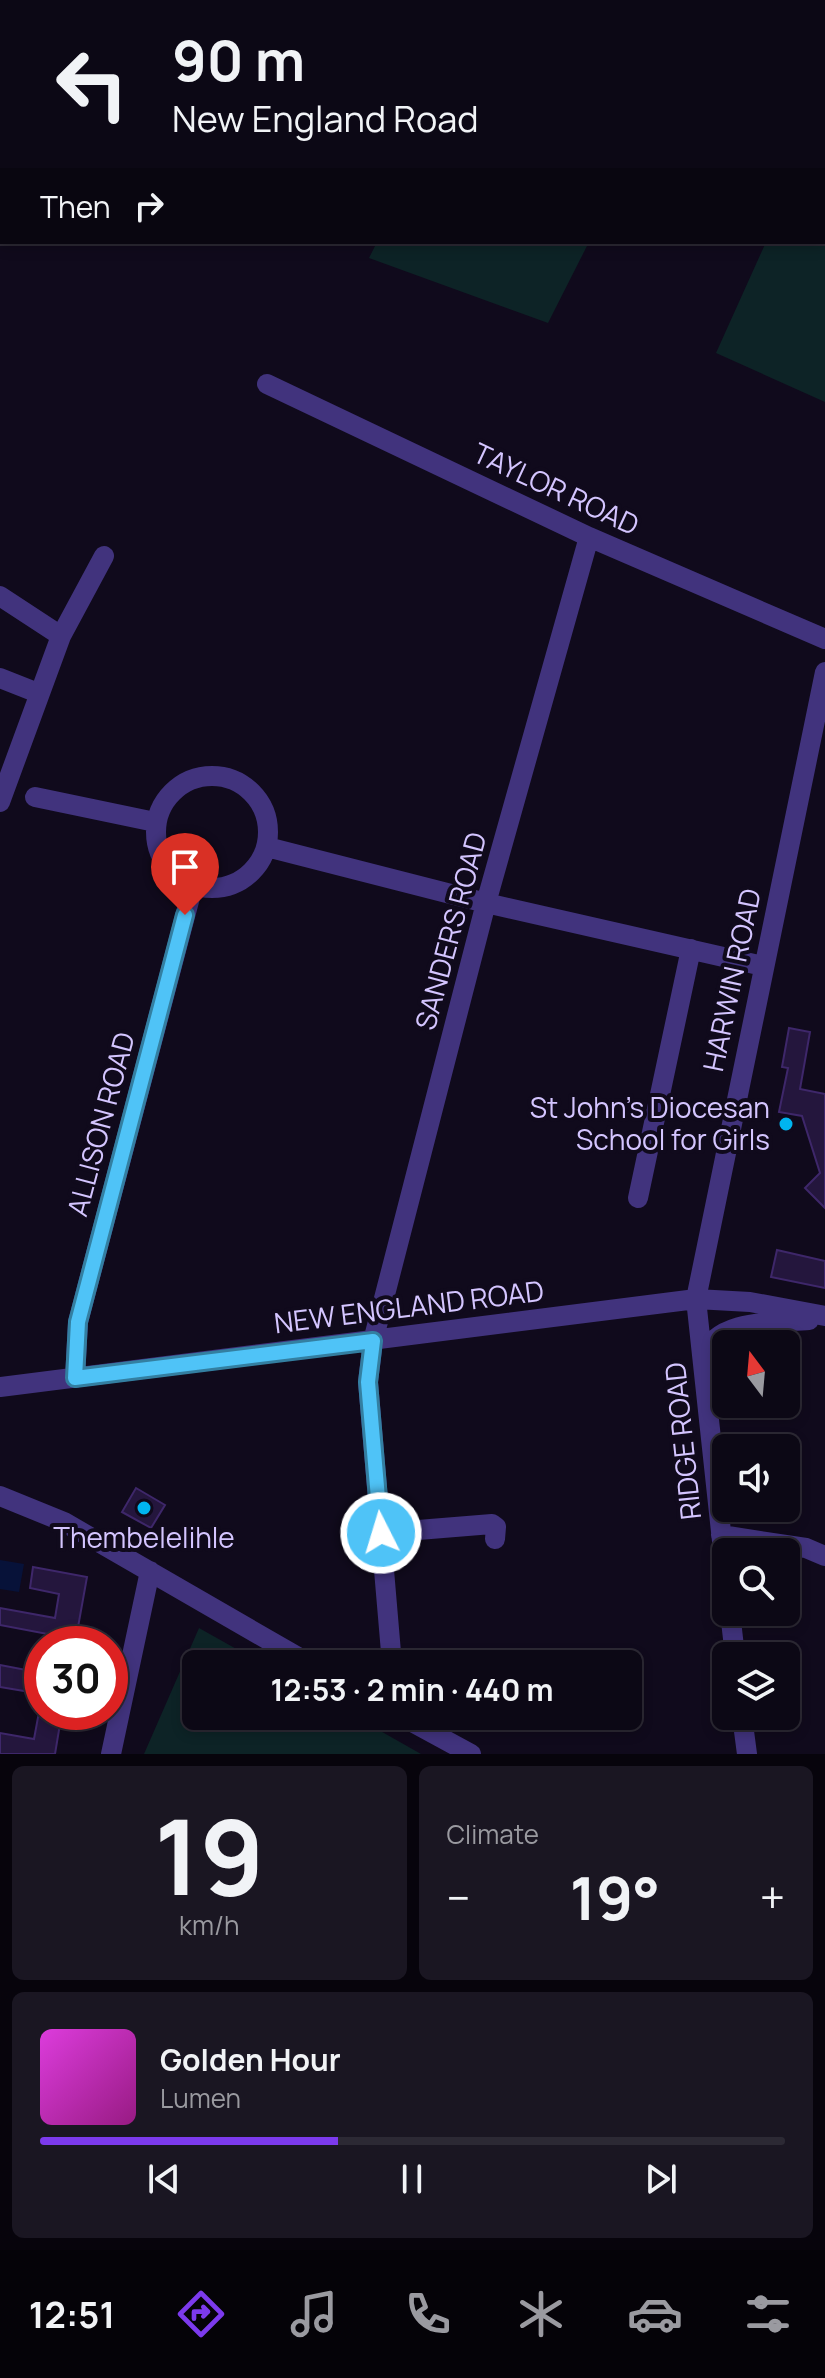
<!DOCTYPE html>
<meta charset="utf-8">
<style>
body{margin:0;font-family:Manrope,sans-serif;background:#1a1622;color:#f1f3f6;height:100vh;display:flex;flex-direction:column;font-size:30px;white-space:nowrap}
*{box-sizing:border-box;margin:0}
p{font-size:26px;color:#9a9aa0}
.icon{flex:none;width:44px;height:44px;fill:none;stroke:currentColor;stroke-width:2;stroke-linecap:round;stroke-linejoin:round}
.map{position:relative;height:1754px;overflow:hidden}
.side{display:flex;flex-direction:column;gap:12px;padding:12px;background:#07040c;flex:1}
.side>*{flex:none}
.hud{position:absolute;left:0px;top:0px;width:826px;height:244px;box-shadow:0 4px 12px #0003,0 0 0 2px #2c2934;background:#0c0815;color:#f1f3f6;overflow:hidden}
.needle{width:52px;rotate:344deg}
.controls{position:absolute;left:712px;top:1330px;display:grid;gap:16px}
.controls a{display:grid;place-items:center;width:88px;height:88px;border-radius:12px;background:#0c0815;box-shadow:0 4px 12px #0003,0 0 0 2px #2c2934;font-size:40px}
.speed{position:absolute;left:24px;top:1626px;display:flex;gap:16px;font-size:40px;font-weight:700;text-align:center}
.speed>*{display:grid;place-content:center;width:104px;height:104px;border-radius:50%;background:#0c0815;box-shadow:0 4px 12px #0003,0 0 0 2px #2c2934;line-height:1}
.speed .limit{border:12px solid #d22;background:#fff;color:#111}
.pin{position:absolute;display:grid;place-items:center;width:68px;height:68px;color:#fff;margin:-82px -34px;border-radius:50% 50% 50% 0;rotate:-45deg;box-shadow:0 0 8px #0007}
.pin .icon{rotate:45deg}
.me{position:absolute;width:88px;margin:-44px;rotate:355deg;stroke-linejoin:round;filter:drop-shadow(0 0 6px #0008)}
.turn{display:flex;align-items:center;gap:28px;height:168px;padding:0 40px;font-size:36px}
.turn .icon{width:104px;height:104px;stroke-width:2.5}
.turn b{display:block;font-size:56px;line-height:68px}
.then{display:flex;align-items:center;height:76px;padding:0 40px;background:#0003;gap:16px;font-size:30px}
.big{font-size:60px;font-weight:700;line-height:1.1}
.side .tile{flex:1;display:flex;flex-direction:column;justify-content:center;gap:12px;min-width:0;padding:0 28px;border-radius:12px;background:#1a1622}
.side .dial{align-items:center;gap:0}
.dial b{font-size:104px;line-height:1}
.song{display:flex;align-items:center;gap:24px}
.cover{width:96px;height:96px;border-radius:12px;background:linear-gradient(135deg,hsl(300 70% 55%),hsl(310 70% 35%))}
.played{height:8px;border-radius:4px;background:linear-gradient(90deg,#7c3aed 40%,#2c2934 40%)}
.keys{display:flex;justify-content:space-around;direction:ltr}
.heat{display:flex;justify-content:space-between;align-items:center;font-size:44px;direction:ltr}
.side .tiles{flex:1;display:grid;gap:12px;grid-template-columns:1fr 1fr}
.tile:last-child{grid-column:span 2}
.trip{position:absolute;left:182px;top:1650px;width:460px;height:80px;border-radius:12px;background:#0c0815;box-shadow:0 4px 12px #0003,0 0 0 2px #2c2934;font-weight:700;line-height:80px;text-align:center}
.tab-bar{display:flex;height:128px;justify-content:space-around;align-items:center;background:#050308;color:#9a9aa0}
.tab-bar .icon{width:56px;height:56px}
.tab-bar .on{color:#7c3aed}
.tab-bar b{font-size:36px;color:#f1f3f6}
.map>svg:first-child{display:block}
.green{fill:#0d2326}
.water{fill:#071239}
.building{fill:#24163d;stroke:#3e276a;stroke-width:2}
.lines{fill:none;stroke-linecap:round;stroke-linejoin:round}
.minor{stroke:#41337d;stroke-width:20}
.route-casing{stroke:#337fa1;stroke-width:20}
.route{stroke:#4fc3f7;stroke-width:14}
.poi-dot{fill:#00b5f0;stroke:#100a1c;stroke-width:3}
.labels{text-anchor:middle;stroke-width:8;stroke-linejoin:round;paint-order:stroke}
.street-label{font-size:28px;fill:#d4c5ff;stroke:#100a1c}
.poi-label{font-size:28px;fill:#d4c5ff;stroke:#100a1c;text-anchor:end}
</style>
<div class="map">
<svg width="825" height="1754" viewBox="0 0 825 1754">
<rect width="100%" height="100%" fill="#100a1c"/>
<!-- green -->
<path class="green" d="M501,0H712L500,2Z
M825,173V402L716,353L766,242H824Z
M377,242H589L548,323L369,258Z
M199,1628L263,1664H196V1716H354L421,1754H144Z"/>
<!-- water -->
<path class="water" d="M0,1560L24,1564L19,1592L0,1589Z"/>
<!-- building -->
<path class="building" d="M789,1028L810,1032L800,1089L825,1094V1208L805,1188L820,1173L802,1116L779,1112L788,1068L782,1067Z
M777,1250L825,1261V1288L771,1277Z
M136,1488L165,1505L151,1528L122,1512Z
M33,1567L87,1577L75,1644H52L53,1635L0,1625V1608L55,1618L59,1594L30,1588Z
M0,1665L42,1673V1694L0,1687Z
M39,1712H62L55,1754H0V1733L34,1739Z"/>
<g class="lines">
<!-- minor -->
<path class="minor" d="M267,384L589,537L825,639
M0,596L61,636
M0,678L38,693
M156 832a56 56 0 1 1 112 0a56 56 0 1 1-112 0Z
M35,797L155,822
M0,802L61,636L104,556
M267,847L486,903L763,966
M638,1198L691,949
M703,1357C716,1318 775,1323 809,1320
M75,1378L78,1322L193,886
M0,1387L696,1299L750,1302L825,1316
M0,1496L64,1522L310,1664
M381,1533L492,1524L496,1527L495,1539
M721,1535L806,1548L825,1556
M726,1578L696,1299L825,672
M730,1612L735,1656
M392,1664L368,1382L373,1341L486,903L589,537
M401,1716L471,1754
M742,1716L747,1754
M111,1754L150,1571"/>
</g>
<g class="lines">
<!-- route casing -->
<g class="route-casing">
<path id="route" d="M185,915L78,1322L75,1378L373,1341L368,1382L381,1533"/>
</g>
<!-- route -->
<use href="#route" class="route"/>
</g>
<!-- markers -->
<g class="poi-dot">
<circle cx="786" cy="1124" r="8"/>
<circle cx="144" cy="1508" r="8"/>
</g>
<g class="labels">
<!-- street labels -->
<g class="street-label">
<text transform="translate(556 489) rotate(25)" y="10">TAYLOR ROAD</text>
<text transform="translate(451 931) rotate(-75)" y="10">SANDERS ROAD</text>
<text transform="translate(732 980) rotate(-78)" y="10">HARWIN ROAD</text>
<text transform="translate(101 1124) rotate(-75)" y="10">ALLISON ROAD</text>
<text transform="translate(409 1307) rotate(-7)" y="10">NEW ENGLAND ROAD</text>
<text transform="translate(683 1441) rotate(-96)" y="10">RIDGE ROAD</text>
</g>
<!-- poi labels -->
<g class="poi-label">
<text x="770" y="1118">St John's Diocesan<tspan x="770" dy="32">School for Girls</tspan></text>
<text x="144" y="1548" text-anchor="middle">Thembelelihle</text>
</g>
</g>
</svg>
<div class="controls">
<a><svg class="needle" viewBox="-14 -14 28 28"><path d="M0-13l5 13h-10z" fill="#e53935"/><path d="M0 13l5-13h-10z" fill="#9a9aa0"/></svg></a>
<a><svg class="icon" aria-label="sound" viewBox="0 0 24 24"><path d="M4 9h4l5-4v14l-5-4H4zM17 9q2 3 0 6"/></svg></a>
<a><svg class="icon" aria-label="search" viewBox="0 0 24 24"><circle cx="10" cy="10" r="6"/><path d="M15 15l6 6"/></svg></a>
<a><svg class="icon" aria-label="layers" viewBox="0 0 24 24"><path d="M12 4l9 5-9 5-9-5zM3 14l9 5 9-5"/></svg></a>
</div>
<div class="speed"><div class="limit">30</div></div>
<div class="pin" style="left:185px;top:915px;background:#d93025"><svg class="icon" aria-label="arrive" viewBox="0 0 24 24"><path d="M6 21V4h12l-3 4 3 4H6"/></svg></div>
<svg class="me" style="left:381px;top:1533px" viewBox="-20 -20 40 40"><circle r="17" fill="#4fc3f7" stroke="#fff" stroke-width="3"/><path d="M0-11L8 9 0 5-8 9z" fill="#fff"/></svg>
<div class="trip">12:53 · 2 min · 440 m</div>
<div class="hud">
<div class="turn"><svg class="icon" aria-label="left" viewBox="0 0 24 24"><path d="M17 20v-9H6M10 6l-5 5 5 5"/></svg><div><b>90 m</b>New England Road</div></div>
<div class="then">Then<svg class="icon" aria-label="right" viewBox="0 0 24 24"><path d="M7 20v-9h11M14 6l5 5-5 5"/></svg></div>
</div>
</div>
<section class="side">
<div class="tiles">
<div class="tile dial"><b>19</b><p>km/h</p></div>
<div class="tile"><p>Climate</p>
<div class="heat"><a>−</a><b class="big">19°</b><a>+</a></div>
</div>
<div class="tile">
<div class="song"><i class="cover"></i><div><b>Golden Hour</b><p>Lumen</p></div></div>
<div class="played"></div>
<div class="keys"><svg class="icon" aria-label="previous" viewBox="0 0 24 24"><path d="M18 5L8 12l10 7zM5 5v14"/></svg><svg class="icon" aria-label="pause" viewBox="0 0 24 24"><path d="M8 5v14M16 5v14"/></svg><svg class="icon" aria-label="next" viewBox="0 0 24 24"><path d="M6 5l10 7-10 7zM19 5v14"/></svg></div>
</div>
</div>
</section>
<nav class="tab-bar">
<b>12:51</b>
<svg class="icon on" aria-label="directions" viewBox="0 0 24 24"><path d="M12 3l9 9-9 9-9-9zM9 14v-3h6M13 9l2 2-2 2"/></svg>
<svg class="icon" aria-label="music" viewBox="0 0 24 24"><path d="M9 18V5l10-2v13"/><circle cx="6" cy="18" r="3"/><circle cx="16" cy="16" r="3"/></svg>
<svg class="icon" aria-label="phone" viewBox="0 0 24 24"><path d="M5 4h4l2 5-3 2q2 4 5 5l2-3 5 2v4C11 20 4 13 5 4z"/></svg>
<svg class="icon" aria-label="climate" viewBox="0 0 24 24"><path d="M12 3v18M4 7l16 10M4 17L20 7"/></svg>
<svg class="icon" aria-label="car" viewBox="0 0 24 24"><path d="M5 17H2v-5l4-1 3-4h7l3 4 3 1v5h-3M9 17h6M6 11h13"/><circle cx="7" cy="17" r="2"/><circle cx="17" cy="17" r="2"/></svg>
<svg class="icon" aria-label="filters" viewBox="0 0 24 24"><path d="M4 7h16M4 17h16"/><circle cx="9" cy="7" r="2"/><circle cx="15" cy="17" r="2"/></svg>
</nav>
